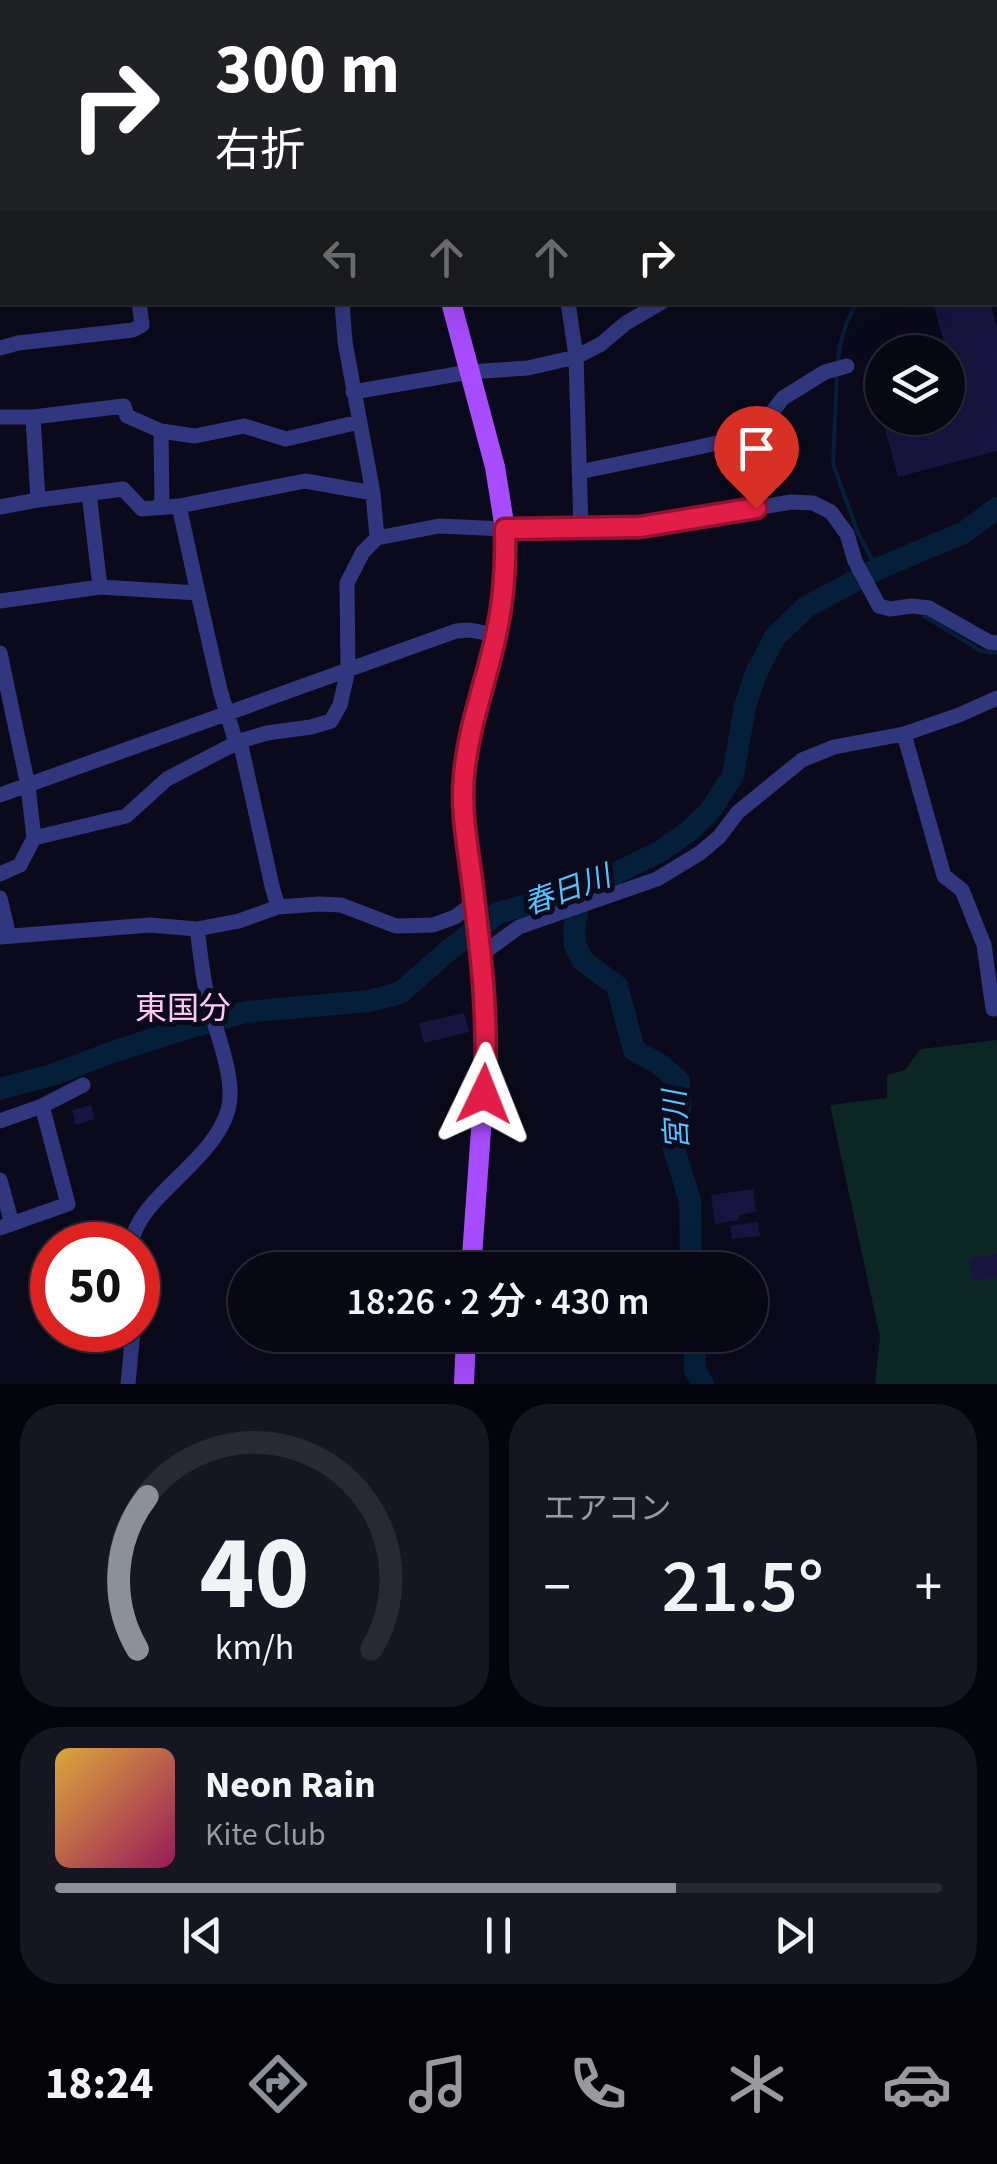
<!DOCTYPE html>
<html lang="ja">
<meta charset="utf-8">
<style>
body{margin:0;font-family:"Source Sans 3","Noto Sans JP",sans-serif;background:#161622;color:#f1f3f6;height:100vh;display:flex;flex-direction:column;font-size:38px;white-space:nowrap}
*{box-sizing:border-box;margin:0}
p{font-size:32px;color:#989aa0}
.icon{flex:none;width:55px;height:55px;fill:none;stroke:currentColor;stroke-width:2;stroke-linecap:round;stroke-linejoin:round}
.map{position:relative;height:1384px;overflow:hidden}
.sheet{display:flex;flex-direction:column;gap:20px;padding:20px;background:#04040c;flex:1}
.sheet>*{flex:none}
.top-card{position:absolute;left:0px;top:0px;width:998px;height:305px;box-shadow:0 10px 40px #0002,0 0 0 2px #292934;background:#202124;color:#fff;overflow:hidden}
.tools{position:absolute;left:865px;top:335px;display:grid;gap:20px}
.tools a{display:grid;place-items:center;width:100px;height:100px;border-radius:50%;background:#080815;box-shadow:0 10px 40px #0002,0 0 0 2px #292934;font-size:50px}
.speed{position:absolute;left:30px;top:1222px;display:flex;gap:20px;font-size:50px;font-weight:700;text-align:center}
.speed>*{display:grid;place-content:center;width:130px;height:130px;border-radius:50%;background:#080815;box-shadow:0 10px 40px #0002,0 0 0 2px #292934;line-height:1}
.speed .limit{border:15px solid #d22;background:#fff;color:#111}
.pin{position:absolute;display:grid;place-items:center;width:85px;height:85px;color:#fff;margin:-102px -42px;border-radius:50% 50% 50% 0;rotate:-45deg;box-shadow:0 0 10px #0007}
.pin .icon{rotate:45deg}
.me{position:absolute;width:110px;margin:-55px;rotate:2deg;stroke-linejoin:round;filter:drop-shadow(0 0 8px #0008)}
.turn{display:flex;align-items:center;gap:35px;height:210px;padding:0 50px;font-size:45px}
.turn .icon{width:130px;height:130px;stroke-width:2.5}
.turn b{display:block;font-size:70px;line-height:85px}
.lanes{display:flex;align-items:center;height:95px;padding:0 50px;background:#0003;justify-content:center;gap:50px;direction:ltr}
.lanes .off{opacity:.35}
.big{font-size:75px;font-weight:600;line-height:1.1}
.sheet .card{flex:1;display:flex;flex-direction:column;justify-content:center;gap:15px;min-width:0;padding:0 35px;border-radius:40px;background:#161622}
.sheet .dial{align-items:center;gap:0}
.dial svg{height:260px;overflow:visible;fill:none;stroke:#292934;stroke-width:7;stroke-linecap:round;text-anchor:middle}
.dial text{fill:#f1f3f6;stroke:none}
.song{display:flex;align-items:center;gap:30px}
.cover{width:120px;height:120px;border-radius:15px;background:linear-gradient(135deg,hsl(40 70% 55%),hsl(330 70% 35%))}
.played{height:10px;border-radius:5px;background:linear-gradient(90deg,#8c9099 70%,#292934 70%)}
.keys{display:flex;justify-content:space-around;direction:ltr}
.heat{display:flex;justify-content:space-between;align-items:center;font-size:55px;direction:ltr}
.sheet .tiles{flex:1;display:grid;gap:20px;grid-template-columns:1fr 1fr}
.card:last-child{grid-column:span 2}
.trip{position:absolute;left:228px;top:1252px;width:540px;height:100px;border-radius:50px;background:#080815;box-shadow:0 10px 40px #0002,0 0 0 2px #292934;font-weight:600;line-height:100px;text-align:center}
.menu{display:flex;height:160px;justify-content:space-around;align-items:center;background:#030308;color:#989aa0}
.menu .icon{width:70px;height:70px}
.menu .current{color:#8c9099}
.menu b{font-size:45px;color:#f1f3f6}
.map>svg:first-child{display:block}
.green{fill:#0c2723}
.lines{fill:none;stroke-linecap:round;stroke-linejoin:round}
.stream{stroke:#051e3a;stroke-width:4}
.river{stroke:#051e3a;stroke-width:22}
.building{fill:#18143f}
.minor{stroke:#31377f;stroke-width:15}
.major{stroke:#a74cff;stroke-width:20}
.rail{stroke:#00f0ec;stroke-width:4;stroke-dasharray:15 12;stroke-linecap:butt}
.route-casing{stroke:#92132f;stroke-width:25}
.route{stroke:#e11d48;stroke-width:18}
.labels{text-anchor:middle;stroke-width:10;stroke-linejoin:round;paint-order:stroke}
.water-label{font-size:30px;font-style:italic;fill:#53c3ff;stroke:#0b0a1c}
.quarter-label{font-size:32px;fill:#ffc7f1;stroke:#0b0a1c}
</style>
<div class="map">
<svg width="997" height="1384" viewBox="0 0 997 1384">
<rect width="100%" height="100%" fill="#0b0a1c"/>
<!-- green -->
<path class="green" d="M997,1040V1384H875L880,1337L830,1105L887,1098V1075L905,1070L921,1049Z"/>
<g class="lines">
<!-- stream -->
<path class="stream" d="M967,0V2
M838,363C839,339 846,323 857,302
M837,373L833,464L858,533L877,569
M924,616L981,651L997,653"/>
<!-- river -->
<path class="river" d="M580,891L574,930L575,945L583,961L617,986L634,1050L659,1064L679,1081L680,1107L672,1142L690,1201L691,1270
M0,1089L55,1074L110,1053L181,1030L246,1012L369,1001L400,993L449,950L498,913L580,891L661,851L688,832L710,811L733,775L745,707L756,673L775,637L806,607L877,569L963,533L997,508
M695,1335V1370L703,1384"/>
</g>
<!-- building -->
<path class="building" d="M933,302H990L997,328V451L898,477L882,418H948V394L957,391Z
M464,1013L469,1032L424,1043L419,1023Z
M91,1105L95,1119L76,1125L72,1110Z
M753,1189L756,1212L739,1215V1220L715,1224L711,1195Z
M758,1222L760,1236L732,1239L730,1226Z
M997,1254V1277L973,1281L969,1259Z"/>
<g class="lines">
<!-- minor -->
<path class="minor" d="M71,0V2
M513,0V2
M833,0L834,2
M329,2L337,0
M0,3L8,0
M0,162H2
M342,302L345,342L373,493L377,538
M568,302L576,357L581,528
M0,348L18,343L133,330L142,325L139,302
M353,392L469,372L528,368L576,357L601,344L626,323L662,302
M0,417H33L124,406L127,416L161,431L195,436L244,426L286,439L359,422
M161,431L162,507
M579,472L695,448L755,434L783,398L825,372L847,366
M89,493L100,587
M38,500L123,489L142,509L179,506L305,481L373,493
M179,506L198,593
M0,507L38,500L33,417
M0,601L100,587L198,593L220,690L236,743
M0,653L28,786L34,838L20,865L0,874
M904,734L944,876L962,890L984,945L993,1009
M240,741L272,886L278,907
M0,795L456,631L470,630L496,635
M34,838L126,816L167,779L240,741L267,733L311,727L331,721L340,705L348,670L347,583L363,552L377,538L439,526L505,529L640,527L791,502L813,503L831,512L847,534L855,561L879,606L890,609L912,606L929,608L989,642L997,643
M0,898L9,936
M0,937L150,925L197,929L239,921L278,907L319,904L341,905L396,926L433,925L455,917L475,902
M482,954L519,927L657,879L700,853L719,837L738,812L802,760L834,747L904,734L959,715L997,698
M0,1121L42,1106L83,1085
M0,1180L12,1224
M0,1228L68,1204L42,1106
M131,1245C137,1197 213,1163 228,1110C236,1083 219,1039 211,1012C203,986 201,956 197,929
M128,1384L133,1330"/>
<!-- major -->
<path class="major" d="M374,0L375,2
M451,302L495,467L505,529L506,559L496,635L469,731L464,778L463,808L482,954L486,1060L471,1270
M464,1384L466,1335"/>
<!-- rail -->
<path class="rail" d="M40,2L47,0
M0,17L2,16"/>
</g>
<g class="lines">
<!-- route casing -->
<g class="route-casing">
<path id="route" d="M484,1094C489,1028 482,962 474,897C470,857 460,816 464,776C468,727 486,683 496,635C504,600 506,565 505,529L640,527L756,508"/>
</g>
<!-- route -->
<use href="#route" class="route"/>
</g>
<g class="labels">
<!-- water labels -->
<g class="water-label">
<text transform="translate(567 890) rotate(-20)" y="10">春日川</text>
<text transform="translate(676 1120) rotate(-93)" y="10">宮川</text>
</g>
<!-- quarter labels -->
<g class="quarter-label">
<text x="183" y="1019">東国分</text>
</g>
</g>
</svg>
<div class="tools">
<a><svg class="icon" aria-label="layers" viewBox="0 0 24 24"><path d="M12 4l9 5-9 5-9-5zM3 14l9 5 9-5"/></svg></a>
</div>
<div class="speed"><div class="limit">50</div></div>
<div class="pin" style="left:756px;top:508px;background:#d93025"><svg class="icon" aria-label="arrive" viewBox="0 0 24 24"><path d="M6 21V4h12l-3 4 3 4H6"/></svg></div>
<svg class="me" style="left:484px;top:1094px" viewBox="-20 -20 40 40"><path d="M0-17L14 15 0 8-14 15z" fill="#e11d48" stroke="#fff" stroke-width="4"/></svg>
<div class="trip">18:26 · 2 分 · 430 m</div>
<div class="top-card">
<div class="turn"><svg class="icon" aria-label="right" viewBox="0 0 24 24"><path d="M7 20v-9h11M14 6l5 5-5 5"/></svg><div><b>300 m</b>右折</div></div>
<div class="lanes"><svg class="icon off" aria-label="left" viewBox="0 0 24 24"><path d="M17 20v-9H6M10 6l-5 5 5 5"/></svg><svg class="icon off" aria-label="ahead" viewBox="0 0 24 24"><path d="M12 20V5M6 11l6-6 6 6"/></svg><svg class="icon off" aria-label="ahead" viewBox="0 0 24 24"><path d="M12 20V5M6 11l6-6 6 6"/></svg><svg class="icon" aria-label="right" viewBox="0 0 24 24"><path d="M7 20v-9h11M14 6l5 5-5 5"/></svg></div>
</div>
</div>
<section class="sheet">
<div class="tiles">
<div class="card dial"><svg viewBox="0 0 100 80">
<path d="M14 69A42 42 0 1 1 86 69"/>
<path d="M14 69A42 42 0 0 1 17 22" stroke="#8c9099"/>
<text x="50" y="56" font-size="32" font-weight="700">40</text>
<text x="50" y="72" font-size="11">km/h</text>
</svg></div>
<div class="card"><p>エアコン</p>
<div class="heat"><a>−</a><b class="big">21.5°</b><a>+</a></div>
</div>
<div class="card">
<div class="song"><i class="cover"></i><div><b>Neon Rain</b><p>Kite Club</p></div></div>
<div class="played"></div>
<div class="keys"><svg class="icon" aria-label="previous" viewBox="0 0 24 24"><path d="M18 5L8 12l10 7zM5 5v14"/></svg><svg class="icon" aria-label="pause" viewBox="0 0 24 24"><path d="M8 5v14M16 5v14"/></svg><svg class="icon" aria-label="next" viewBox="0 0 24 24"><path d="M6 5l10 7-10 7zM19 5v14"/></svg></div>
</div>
</div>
</section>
<nav class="menu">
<b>18:24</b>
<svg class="icon current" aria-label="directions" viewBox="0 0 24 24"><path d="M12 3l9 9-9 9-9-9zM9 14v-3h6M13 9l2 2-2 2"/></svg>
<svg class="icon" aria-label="music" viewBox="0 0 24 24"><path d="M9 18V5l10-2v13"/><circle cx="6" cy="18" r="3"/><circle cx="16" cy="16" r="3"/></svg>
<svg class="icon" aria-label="phone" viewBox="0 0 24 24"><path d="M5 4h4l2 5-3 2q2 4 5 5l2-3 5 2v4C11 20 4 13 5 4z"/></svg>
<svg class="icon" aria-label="climate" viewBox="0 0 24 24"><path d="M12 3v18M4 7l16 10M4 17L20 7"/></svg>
<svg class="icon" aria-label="car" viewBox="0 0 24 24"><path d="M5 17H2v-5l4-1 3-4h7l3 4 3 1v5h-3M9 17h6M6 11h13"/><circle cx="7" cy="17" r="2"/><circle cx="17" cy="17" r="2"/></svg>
</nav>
